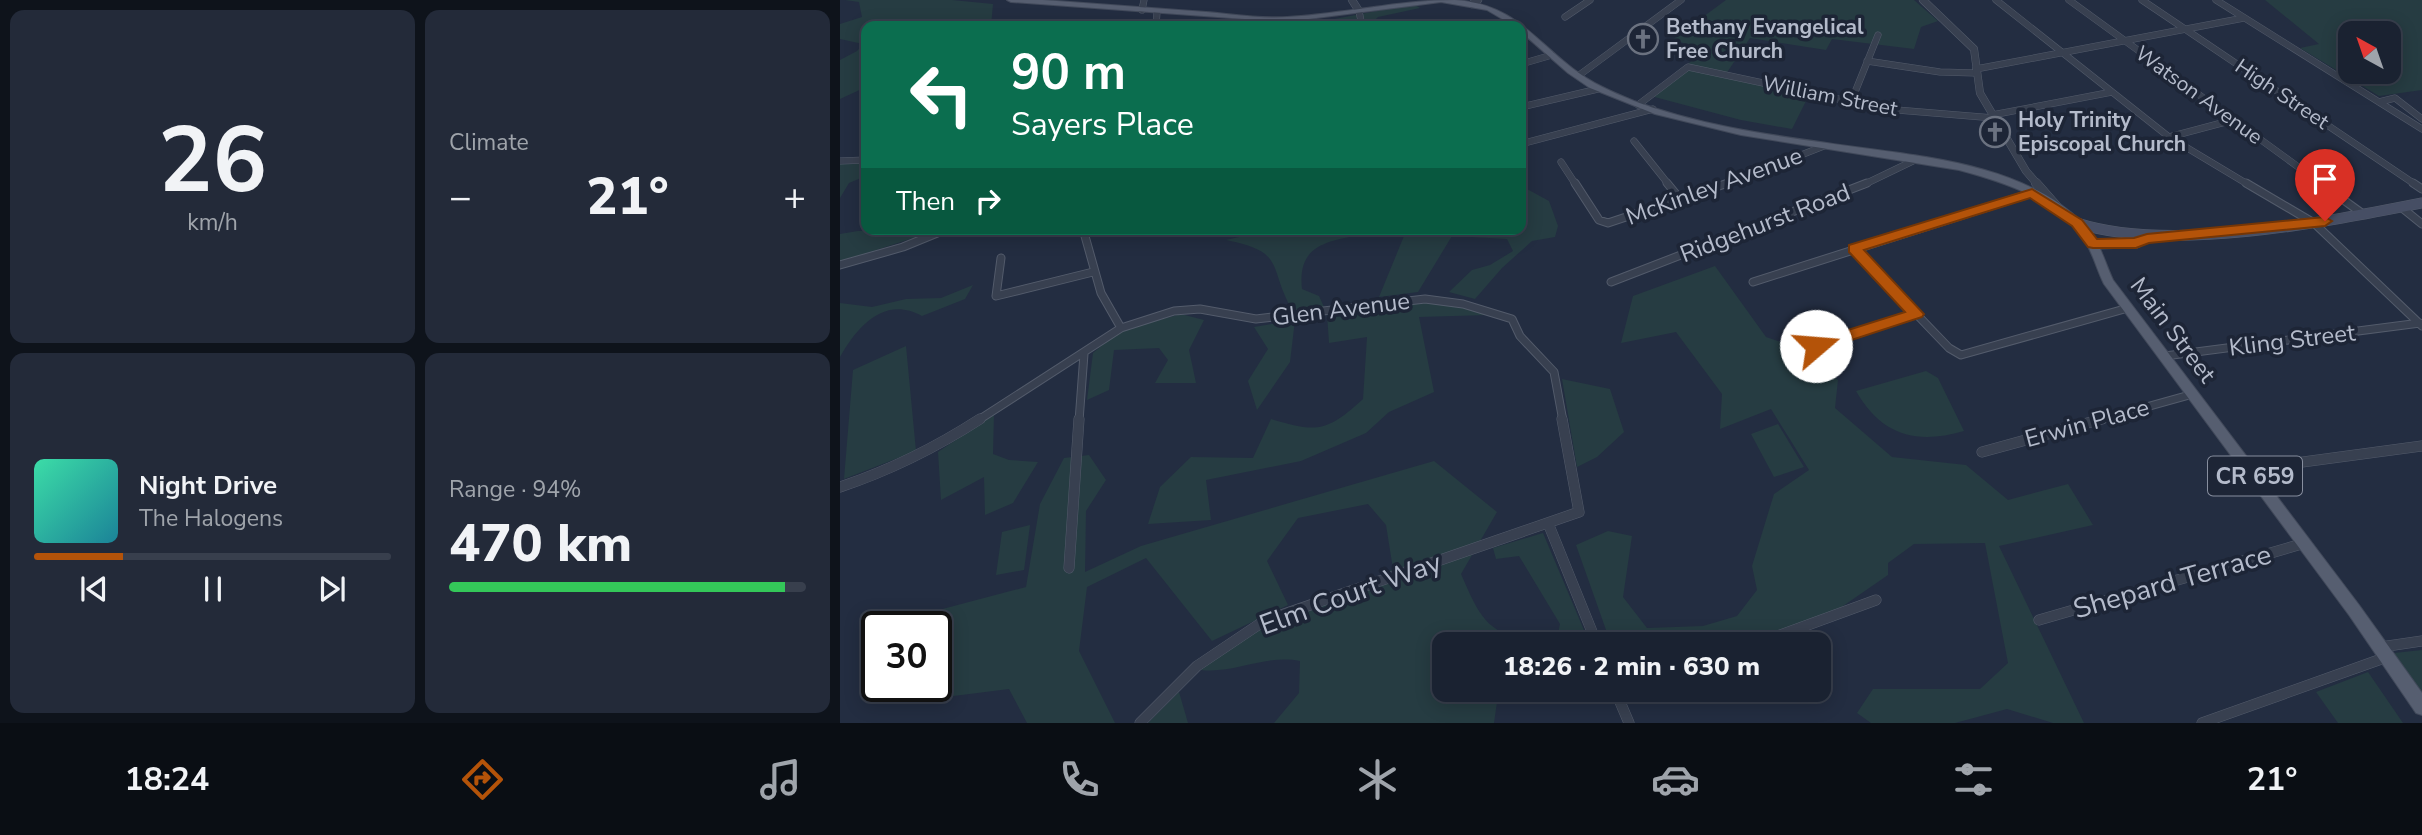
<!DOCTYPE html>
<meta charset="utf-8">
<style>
body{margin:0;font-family:"Nunito Sans",sans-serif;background:#232a39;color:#f1f3f6;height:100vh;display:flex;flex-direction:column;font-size:26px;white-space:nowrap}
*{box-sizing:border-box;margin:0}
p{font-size:23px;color:#9fa4ab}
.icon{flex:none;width:38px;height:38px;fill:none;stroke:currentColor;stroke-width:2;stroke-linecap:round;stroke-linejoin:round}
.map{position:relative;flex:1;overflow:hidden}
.sheet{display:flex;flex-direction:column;gap:10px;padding:10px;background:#0e131b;width:840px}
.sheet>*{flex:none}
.banner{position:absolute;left:21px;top:21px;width:665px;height:214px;border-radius:14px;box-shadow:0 4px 18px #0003,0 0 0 2px #383f4d;background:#0b6e4f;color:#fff;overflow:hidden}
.needle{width:46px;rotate:320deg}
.controls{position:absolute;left:1498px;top:21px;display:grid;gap:14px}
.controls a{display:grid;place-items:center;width:63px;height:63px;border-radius:14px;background:#1a2231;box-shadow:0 4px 18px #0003,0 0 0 2px #383f4d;font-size:35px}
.speed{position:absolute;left:21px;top:611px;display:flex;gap:14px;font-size:35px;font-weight:700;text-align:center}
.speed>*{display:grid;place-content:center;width:91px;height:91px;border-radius:50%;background:#1a2231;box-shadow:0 4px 18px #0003,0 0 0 2px #383f4d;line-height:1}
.speed .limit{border:4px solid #111;border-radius:10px;background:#fff;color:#111}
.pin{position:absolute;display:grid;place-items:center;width:60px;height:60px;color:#fff;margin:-72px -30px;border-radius:50% 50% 50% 0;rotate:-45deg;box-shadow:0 0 7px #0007}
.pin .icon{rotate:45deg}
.me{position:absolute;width:77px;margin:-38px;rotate:72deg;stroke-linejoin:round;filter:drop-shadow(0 0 5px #0008)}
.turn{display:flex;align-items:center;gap:24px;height:147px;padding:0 35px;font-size:32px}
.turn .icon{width:91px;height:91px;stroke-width:2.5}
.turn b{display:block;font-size:49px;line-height:60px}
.then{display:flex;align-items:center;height:66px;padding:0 35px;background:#0003;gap:14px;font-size:26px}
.big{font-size:52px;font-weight:800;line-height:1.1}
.sheet .tile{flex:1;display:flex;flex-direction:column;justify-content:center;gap:10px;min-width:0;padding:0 24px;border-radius:14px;background:#232a39}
.sheet .dial{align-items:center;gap:0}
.dial b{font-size:91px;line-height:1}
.song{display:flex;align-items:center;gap:21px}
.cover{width:84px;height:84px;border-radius:10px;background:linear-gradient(135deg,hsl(160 70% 55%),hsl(190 70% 35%))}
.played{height:7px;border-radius:4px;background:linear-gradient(90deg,#b45309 25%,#383f4d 25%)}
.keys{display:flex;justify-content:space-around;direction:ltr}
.heat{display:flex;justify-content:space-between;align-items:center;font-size:38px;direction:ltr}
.charge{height:10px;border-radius:5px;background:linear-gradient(90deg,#34c759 94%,#383f4d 0)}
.sheet .tiles{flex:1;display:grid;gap:10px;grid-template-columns:repeat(2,1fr)}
.trip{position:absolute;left:592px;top:632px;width:399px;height:70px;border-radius:14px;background:#1a2231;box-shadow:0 4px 18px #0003,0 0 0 2px #383f4d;font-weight:800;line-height:70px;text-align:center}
.dock{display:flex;height:112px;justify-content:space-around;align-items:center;background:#0a0e14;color:#9fa4ab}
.dock .icon{width:49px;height:49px}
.dock .active{color:#b45309}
.dock b{font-size:32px;color:#f1f3f6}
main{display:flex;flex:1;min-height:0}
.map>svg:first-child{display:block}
.green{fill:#263c42;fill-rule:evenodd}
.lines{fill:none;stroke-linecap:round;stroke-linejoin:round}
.minor-far2-casing{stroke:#535b6b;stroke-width:7}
.minor-far1-casing{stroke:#535b6b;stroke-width:9}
.minor-casing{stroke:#535b6b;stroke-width:11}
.tertiary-far1-casing{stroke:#535b6b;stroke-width:8}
.tertiary-casing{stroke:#535b6b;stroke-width:10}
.secondary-casing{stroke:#535b6b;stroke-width:11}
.primary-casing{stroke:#41495a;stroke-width:2}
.minor-far2{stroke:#384050;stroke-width:6}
.minor-far1{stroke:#384050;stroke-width:7}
.minor{stroke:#384050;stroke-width:10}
.tertiary-far1{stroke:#384050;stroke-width:7}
.tertiary{stroke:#384050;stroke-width:9}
.secondary{stroke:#464e64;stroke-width:10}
.primary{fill:#565e70;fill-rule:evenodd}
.route{fill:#b45309;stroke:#753606;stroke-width:2}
.labels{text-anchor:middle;stroke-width:7;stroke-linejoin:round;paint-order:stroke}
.far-poi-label{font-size:21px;font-weight:bold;fill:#b4bbcb;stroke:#1d2536;text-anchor:start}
.far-street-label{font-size:21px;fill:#b4bbcb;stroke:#1d2536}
.shield{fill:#1d2536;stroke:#878e9e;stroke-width:2}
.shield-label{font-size:23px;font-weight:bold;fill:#b4bbcb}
.street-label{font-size:24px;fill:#b4bbcb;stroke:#1d2536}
.near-street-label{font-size:28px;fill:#b4bbcb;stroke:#1d2536}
</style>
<main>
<section class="sheet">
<div class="tiles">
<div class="tile dial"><b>26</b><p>km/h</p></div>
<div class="tile"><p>Climate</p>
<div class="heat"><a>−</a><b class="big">21°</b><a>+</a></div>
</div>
<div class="tile">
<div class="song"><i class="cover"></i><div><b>Night Drive</b><p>The Halogens</p></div></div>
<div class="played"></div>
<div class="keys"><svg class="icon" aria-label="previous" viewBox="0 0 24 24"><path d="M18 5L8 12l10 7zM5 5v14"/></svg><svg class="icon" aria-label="pause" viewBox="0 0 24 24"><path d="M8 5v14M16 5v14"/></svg><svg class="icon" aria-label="next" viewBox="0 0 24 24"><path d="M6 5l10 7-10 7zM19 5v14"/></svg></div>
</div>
<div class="tile"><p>Range · 94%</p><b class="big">470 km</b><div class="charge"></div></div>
</div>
</section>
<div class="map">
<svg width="1582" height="723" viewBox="0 0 1582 723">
<rect width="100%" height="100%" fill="#232d41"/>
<!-- green -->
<path class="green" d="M5,0H112L153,4L151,26H26V87L0,99V60L17,51L23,44L0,39V24L22,17L19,2Z
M886,0H1074L1098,21L1081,27L1074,49L992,39L986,50L910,38L886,74L970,93L952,129L901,120L811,96L863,51L833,39Z
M1425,0H1582V90L1539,96L1460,48L1479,44ZM1510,33H1549V72H1510Z
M574,4L580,8L538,17L535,20L537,26H457Z
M26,162V176L9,183L0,198V164Z
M681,175L687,189L709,201L718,226L715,237L692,241L662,268L635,299L609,292L632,270L650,265L673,251L667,239L612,236L578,292L539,297L564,236C548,229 538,232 521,235C486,241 457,246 462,289L479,296L484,307L453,311C427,268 448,252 386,240L434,229H681Z
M75,230L76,237L0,262V234L18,231Z
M875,266L926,337L958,348L998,380L995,408L1052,457L1126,465L1168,500L1228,484L1253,525L1159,546L1244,723H1213L1167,709L1115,723H1031L1017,713L1033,689H1140L1168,663L1145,543L1074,544L1048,563V575L990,615L902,644H771L736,545L768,531L792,536L783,597L807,628L863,626L897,616L917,590L912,566L934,494L969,470L931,409L880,429L882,394L836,332L781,343L793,296Z
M133,285L125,299L82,316C44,295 17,327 0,357V303L32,307L66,299L101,298Z
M575,300L608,302L648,315L579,317L594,392L549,412L526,433L461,461L366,480L371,520L308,524L320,487L351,457L413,458L431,419C477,433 487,432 523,399L527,337L489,343L487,314Z
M341,314L364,320L349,350L356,383H315L328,360L319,348L274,350L269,390L247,400L253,353L279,331Z
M455,320L450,362L417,410L408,381L428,349L414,327Z
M66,346L76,451L4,479L13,370Z
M1086,371L1098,378L1124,431C1076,445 1041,435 1016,391Z
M722,379L770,389L784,432L757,457L737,467Z
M154,414L153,454L169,460L198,462L173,503L145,515L144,477L101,500L98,452Z
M938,424L964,467L934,477L911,434Z
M249,455L266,480L246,511L245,572L301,546L594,461L657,512L621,574C642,622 647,633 700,644H604V690L760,691L657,702L654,723H434L459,693L460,661C426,654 395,674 361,670L410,631L451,620L553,569L546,525L528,504L458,518L427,561L448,605L372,641L306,558L247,587L239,651L275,723H187L169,689L74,701L55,686H96V626H53L61,620L186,587L200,504L224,458Z
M190,525L184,570L156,575L162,532Z
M703,533L749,642V644H716L720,624L679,556L656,559L653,548Z
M1582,650V694L1554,653Z
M1528,672L1563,723H1498L1476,692Z
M339,692L348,723H308Z"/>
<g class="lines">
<!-- minor-far2 casing -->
<g class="minor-far2-casing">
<path id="minor-far2" d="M1156,0L1329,137L1409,185
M1229,0L1483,185
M1302,0L1576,185
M1376,0L1582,129
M302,10L304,0
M519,11L522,26
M725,17L750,0
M316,26L317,12
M1027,61L1100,72L1136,73
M681,64L712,55
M1136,69L1404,18
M738,76L841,0
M1011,102L1038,35
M1539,102L1555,98L1582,119
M798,105L848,67L1045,109L1154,118
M681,107L758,89
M1152,115L1272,92
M1329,137L1393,120
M794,141L829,185
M681,144L813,109
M0,161L26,160
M721,162L736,185
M884,185L984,146
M1023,185L1077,159"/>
</g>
<!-- minor-far1 casing -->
<g class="minor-far1-casing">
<path id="minor-far1" d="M735,183L759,220L768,223L888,183
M827,183L841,200
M1406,183L1474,223L1582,326
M1480,183L1523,214
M1573,183L1582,189
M1561,207L1582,224
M243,229L261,293L281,328
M1014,249L1109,348L1121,355L1288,308
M161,258L156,296L253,272
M0,265L63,247L107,229
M771,282L1027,183
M913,282L1192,193
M976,346L1076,314
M1325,356L1580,323
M137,421L281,328L334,311L360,309L416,319L585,299L623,304L672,319L680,336L714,372L723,421
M239,421L244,354
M1256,421L1353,394"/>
</g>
<!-- minor casing -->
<g class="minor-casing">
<path id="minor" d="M1142,452L1262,419
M1410,469L1582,446
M0,487C51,470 95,448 140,419
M708,523L757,644
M229,568L239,419
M1199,620L1465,543
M916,644L1036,600
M1541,647L1582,641
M775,690L789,723
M777,695L792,690
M300,723L357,666L424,621L739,512L722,419
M1362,723L1547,657"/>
</g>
<!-- tertiary-far1 casing -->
<g class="tertiary-far1-casing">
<path id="tertiary-far1" d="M512,0L519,11
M1083,0L1134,49L1140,93L1186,171L1198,185
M632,4L638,0"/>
</g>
<!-- tertiary casing -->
<g class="tertiary-casing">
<path id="tertiary" d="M1196,183L1218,208"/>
</g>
<!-- secondary casing -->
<g class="secondary-casing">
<path id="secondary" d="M1237,223C1329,253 1486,222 1582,203
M1253,244L1296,243L1304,239"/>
</g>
<!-- primary casing -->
<g class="primary-casing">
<path id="primary" d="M167,0H203C258,4 312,8 366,12C392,14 421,19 447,17C503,14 559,0 615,0C672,4 691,36 732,68C751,83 772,92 794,101C855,124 922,134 987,143C1071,156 1179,160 1243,223C1259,238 1264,261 1273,280L1519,605L1582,693V715L1576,713L1509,615L1264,284C1256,268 1252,249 1241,235C1215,198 1160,181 1119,170L901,135L815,114L750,88L728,73L681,32V26H674L647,10L601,2L445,22L171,2Z"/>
</g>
<!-- minor-far2 -->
<use href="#minor-far2" class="minor-far2"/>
<!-- minor-far1 -->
<use href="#minor-far1" class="minor-far1"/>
<!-- minor -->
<use href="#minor" class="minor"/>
<!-- tertiary-far1 -->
<use href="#tertiary-far1" class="tertiary-far1"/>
<!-- tertiary -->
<use href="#tertiary" class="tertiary"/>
<!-- secondary -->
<use href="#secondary" class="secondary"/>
<!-- primary -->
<use href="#primary" class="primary"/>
</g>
<!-- route -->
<path class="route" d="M1192,189L1242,220L1257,239L1294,238L1307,234L1485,217L1492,221L1485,226L1309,243L1296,248H1253L1248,247L1232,226L1190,198L1024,250L1084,314L1082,317L981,350H970V342L1065,312L1009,252V245Z"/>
<!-- icons -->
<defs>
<g id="church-ring" transform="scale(1.575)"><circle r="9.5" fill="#1d2536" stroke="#6b7280" stroke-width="1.5"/><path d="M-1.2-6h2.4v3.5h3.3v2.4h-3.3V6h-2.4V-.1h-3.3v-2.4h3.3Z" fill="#6b7280"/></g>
</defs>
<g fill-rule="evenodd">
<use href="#church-ring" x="803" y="39"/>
<use href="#church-ring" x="1155" y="132"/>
</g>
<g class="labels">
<!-- far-poi labels -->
<g class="far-poi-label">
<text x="826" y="34">Bethany Evangelical<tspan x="826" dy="24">Free Church</tspan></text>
<text x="1178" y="127">Holy Trinity<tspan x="1178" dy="24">Episcopal Church</tspan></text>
</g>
<!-- far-street labels -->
<g class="far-street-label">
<text transform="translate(1442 94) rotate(34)" y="7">High Street</text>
<text transform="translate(1359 95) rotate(36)" y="7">Watson Avenue</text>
<text transform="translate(990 96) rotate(11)" y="7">William Street</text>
</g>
<!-- shield labels -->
<rect class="shield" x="1368" y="456.5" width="94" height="39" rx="5"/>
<g class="shield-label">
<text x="1415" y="484">CR 659</text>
</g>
<!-- street labels -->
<g class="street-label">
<text transform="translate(874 186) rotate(-20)" y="8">McKinley Avenue</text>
<text transform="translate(925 223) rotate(-21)" y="8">Ridgehurst Road</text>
<text transform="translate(501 309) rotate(-7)" y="8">Glen Avenue</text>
<text transform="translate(1333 330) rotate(53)" y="8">Main Street</text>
<text transform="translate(1452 340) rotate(-7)" y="8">Kling Street</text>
<text transform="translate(1247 423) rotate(-15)" y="8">Erwin Place</text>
</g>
<!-- near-street labels -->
<g class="near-street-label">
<text transform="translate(1332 581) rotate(-16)" y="10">Shepard Terrace</text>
<text transform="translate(510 593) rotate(-20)" y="10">Elm Court Way</text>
</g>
</g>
</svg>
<div class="controls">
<a><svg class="needle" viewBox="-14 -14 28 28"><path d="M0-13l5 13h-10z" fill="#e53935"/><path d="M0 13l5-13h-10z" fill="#9fa4ab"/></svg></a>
</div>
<div class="speed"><div class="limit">30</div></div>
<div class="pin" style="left:1485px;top:221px;background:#d93025"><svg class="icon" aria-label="arrive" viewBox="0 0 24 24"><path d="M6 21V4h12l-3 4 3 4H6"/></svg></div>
<svg class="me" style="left:976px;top:346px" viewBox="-20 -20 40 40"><circle r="19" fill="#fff"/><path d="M0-13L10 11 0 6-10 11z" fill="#b45309"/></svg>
<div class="trip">18:26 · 2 min · 630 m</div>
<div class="banner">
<div class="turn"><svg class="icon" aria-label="left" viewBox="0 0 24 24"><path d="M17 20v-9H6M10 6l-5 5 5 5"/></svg><div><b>90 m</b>Sayers Place</div></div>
<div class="then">Then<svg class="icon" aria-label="right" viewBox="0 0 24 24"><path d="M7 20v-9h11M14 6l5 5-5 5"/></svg></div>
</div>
</div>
</main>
<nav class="dock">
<b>18:24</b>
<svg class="icon active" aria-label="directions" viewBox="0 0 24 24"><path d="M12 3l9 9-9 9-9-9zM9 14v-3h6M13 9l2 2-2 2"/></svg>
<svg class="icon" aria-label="music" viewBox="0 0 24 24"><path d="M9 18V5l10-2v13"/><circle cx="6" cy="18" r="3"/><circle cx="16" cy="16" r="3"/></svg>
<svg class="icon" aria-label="phone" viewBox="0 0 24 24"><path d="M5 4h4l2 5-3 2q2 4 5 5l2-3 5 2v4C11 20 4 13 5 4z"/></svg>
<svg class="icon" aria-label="climate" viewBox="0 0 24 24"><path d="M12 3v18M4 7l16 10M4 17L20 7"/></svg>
<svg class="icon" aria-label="car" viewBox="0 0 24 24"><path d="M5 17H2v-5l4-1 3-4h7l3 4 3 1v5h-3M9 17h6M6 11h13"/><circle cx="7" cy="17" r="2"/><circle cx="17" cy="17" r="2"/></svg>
<svg class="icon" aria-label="filters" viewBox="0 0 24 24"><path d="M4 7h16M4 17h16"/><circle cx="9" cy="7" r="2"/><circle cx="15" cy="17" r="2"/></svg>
<b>21°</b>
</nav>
